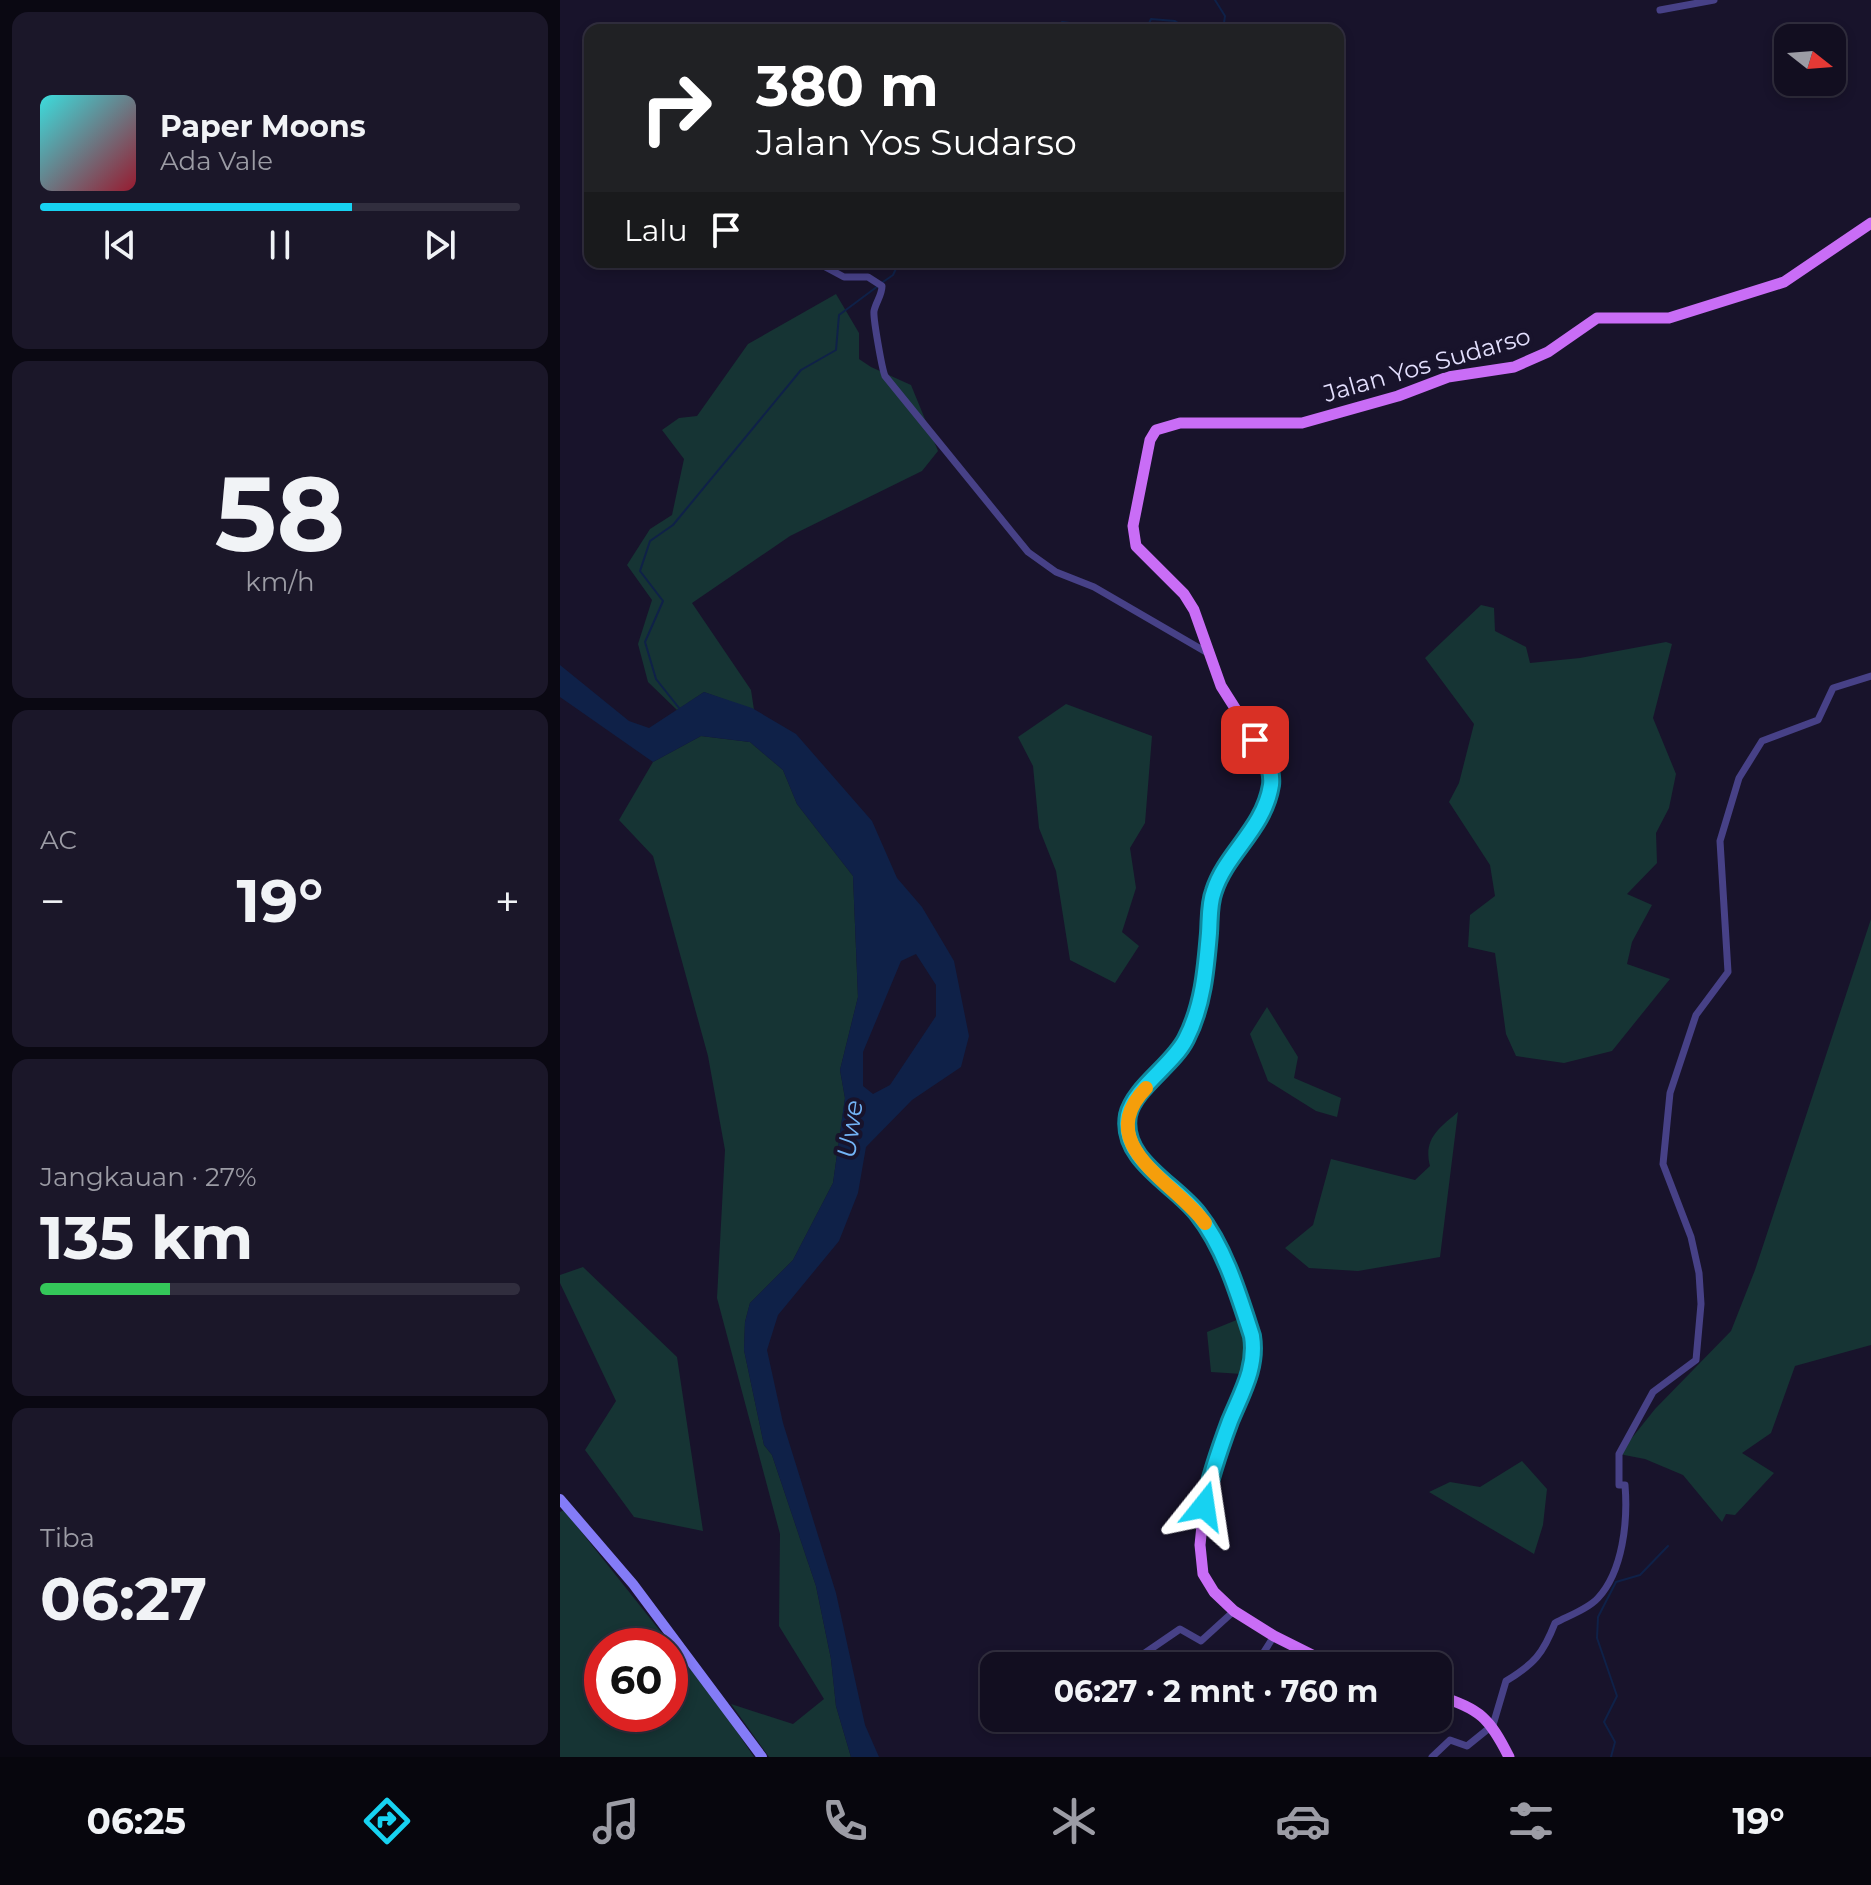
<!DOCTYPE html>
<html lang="id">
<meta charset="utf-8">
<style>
body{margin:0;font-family:Montserrat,sans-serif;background:#1b1729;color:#f1f3f6;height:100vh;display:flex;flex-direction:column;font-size:30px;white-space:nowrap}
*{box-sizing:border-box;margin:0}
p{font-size:26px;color:#9c9ca5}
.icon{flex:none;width:44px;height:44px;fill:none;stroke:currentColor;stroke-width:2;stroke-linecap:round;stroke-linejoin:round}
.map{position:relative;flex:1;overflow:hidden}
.panel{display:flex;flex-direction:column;gap:12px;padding:12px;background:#0a0812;width:560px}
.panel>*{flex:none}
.top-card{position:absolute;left:24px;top:24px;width:760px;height:244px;border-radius:16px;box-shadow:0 4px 12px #0003,0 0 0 2px #312e3e;background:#202124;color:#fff;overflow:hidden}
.needle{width:52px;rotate:107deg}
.controls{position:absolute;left:1214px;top:24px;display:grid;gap:16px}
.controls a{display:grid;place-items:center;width:72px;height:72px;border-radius:16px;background:#120e20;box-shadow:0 4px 12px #0003,0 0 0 2px #312e3e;font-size:40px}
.speed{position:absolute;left:24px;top:1628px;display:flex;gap:16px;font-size:40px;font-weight:700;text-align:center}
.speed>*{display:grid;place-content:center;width:104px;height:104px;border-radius:50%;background:#120e20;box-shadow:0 4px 12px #0003,0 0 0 2px #312e3e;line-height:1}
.speed .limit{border:12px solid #d22;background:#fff;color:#111}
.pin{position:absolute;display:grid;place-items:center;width:68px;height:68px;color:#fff;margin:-34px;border-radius:16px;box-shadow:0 4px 12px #0006}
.me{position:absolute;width:88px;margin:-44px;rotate:15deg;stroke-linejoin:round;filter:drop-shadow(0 0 6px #0008)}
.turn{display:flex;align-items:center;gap:28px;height:168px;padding:0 40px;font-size:36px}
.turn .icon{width:104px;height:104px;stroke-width:2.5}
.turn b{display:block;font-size:56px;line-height:68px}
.then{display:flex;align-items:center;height:76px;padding:0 40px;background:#0003;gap:16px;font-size:30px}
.big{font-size:60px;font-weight:700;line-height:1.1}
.panel .tile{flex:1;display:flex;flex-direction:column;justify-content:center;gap:12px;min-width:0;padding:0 28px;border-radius:16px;background:#1b1729}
.panel .dial{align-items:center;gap:0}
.dial b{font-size:104px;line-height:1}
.song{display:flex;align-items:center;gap:24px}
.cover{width:96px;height:96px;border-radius:12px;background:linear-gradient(135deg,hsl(180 70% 55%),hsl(350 70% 35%))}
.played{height:8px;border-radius:4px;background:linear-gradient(90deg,#17d2f1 65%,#312e3e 65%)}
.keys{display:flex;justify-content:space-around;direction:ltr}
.heat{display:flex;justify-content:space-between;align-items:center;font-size:44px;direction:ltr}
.charge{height:12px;border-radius:6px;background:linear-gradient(90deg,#34c759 27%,#312e3e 0)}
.trip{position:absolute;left:420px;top:1652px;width:472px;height:80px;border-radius:16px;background:#120e20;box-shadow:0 4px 12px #0003,0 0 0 2px #312e3e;font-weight:700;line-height:80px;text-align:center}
.tab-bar{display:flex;height:128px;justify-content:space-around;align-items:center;background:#07060d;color:#9c9ca5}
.tab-bar .icon{width:56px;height:56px}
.tab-bar .current{color:#17d2f1}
.tab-bar b{font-size:36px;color:#f1f3f6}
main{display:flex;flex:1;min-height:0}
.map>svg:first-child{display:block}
.green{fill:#163434;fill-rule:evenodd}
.water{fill:#0f2148;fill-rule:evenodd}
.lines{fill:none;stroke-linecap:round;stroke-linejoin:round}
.stream{stroke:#0f2148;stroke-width:2}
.street{stroke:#474187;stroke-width:7}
.secondary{stroke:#847cf7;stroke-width:10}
.primary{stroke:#c96df6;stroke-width:11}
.route-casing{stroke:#0f889d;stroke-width:20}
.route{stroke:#17d2f1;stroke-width:14}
.slow{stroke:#f59e0b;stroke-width:14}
.labels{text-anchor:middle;stroke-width:8;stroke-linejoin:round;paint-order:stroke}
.street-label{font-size:24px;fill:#e3dffd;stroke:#18132b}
.water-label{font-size:26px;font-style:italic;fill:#73b4f6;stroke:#18132b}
</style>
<main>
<section class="panel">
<div class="tile">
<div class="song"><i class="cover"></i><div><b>Paper Moons</b><p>Ada Vale</p></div></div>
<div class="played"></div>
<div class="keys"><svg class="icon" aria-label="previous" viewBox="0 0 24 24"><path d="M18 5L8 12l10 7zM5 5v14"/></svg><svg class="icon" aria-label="pause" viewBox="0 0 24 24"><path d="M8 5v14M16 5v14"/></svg><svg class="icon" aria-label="next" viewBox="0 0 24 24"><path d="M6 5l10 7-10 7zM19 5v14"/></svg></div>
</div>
<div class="tile dial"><b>58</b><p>km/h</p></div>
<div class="tile"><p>AC</p>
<div class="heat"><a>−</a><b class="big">19°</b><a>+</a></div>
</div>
<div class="tile"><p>Jangkauan · 27%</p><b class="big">135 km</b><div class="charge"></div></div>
<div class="tile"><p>Tiba</p><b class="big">06:27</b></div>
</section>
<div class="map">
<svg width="1311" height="1757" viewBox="0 0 1311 1757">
<rect width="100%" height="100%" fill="#18132b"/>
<!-- green -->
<path class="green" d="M276,294L299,333V359L311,367L351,385L378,451L362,471L230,536L132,603L191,690L194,710L144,692L117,710L88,682L78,644L92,600L67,565L90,529L112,515L124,459L102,430L119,418L137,416L188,344Z
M921,605L934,608L935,631L966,647L970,663L1020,658L1106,642L1112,644L1093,718L1116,774L1109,808L1096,833L1097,863L1067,894L1092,905L1072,942L1067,964L1110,979L1052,1051L1004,1063L956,1056L946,1034L935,953L908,947L910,915L935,896L930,865L889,802L899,783L914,724L865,658Z
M506,704L592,736L585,823L570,848L576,888L562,932L579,946L555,983L510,960L496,871L479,828L473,766L458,737Z
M141,736L190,742L223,770L237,804L293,876L298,997L280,1070L285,1098L273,1183L233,1260L190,1303L185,1322L184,1350L204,1445L212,1455L256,1586L271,1659L276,1706L291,1757H209L171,1704L233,1724L264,1699L219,1626L220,1534L157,1298L165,1150L148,1056L93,856L59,820L93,762Z
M1311,919V1345L1235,1366L1211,1433L1182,1453L1214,1473L1175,1515L1166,1514L1162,1522L1123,1475L1085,1459L1059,1454L1095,1409L1171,1331L1195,1270Z
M707,1007L738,1057L734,1078L781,1098L777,1117L756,1111L708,1081L690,1034Z
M898,1112L880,1257L798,1271L749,1268L725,1248L753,1225L771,1159L855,1180L870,1166C863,1139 879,1128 898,1112Z
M23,1267L117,1357L143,1531L74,1517L25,1450L56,1401L0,1283V1275Z
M679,1319L684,1337L682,1374L651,1372L647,1332Z
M962,1461L987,1489L983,1525L974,1554L869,1492L890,1482L920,1487Z
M4,1510L159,1705L194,1757H0V1512ZM42,1646H110V1714H42Z"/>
<!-- water -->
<path class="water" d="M0,665L69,721L89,728L144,692L192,708L236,734L312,821L337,878L362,907L394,961L409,1036L401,1067L352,1100L306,1147L298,1193L279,1241L218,1315L207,1350L223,1423L276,1593L305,1725L319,1757H291L276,1706L271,1659L256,1586L212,1455L204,1445L184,1350L185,1322L190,1303L233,1260L273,1183L285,1098L280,1070L298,997L293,876L237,804L223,770L190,742L141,736L93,762L0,697ZM356,954L376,985V1016L330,1085L313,1094L303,1086V1052L341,961Z"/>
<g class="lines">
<!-- stream -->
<path class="stream" d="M655,0L665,16L663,30
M502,22L535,26L539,30
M489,30L491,27
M586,30L591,19L615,21L628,30
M323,282L333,275L339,262
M119,708L96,679L85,642L103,601L80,571L90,541L113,525L241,370L276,350L279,315L318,286
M1051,1757L1055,1742L1044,1722L1057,1696L1037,1638L1038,1617L1056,1582L1080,1575L1108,1546"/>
<!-- street -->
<path class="street" d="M1100,10L1154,0
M256,262L284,277H308L322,286C322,295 316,302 314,311C313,318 322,369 325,376L468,552L496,572L534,587L646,652
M566,1666L620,1629L641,1641L674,1611
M695,1666L714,1636
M579,1718H589
M872,1757L890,1740L907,1746L933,1725L946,1681C974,1664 983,1654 995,1623C1008,1616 1028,1609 1038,1598C1063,1571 1068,1521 1065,1485H1059V1454L1093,1392L1136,1360L1141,1304L1139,1273L1131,1237L1103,1164L1110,1093L1136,1015L1168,972L1160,841L1179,778L1202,741L1258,720L1273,688L1311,676"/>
<!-- secondary -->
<path class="secondary" d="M0,1499L73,1584L202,1757"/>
<!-- primary -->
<path class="primary" d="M774,1666L714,1636L674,1611L654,1592L643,1574L640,1545L644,1506L658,1454L693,1363L692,1336L648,1228L636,1211L584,1162L568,1137L570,1107L615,1056L634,1020L645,975L654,890L708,801L712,777L699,746L661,686L634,610L624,594L576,546L573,526L590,440L596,430L620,423H742L838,396L888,377L954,367L988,352L1037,318H1109L1224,282L1311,223
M878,1696C920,1708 930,1719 949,1757"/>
</g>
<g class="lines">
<!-- route casing -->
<g class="route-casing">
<path id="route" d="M644,1506C650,1477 660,1448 670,1421C682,1392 697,1367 692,1336C679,1296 665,1248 638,1214C615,1184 560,1160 568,1115C574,1088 613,1065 626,1039C643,1006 646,969 649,933C650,919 649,904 654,891C666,853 704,829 711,785C713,769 704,753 695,740"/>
</g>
<!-- route -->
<use href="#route" class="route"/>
<!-- slow -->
<path class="slow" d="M586,1088C531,1145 615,1182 645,1223"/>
</g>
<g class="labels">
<!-- street labels -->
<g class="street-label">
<text transform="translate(867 365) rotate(-16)" y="8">Jalan Yos Sudarso</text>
</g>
<!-- water labels -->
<g class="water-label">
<text transform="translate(290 1129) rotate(-82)" y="9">Uwe</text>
</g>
</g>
</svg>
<div class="controls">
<a><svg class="needle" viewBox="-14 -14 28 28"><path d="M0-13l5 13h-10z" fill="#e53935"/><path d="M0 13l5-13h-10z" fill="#9c9ca5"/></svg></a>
</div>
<div class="speed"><div class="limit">60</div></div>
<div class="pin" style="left:695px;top:740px;background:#d93025"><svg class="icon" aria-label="arrive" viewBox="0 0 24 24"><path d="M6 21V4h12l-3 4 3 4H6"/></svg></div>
<svg class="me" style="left:644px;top:1506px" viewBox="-20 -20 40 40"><path d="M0-17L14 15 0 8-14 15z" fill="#17d2f1" stroke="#fff" stroke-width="4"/></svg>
<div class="trip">06:27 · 2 mnt · 760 m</div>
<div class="top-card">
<div class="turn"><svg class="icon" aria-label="right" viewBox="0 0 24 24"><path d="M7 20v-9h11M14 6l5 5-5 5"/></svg><div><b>380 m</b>Jalan Yos Sudarso</div></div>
<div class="then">Lalu<svg class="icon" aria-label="arrive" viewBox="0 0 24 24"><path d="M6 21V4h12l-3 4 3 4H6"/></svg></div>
</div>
</div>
</main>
<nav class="tab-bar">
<b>06:25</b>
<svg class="icon current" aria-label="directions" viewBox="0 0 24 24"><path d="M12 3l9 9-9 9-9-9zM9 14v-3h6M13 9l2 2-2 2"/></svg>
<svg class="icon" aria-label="music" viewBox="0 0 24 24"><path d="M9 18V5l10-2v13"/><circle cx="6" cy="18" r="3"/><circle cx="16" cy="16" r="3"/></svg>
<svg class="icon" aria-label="phone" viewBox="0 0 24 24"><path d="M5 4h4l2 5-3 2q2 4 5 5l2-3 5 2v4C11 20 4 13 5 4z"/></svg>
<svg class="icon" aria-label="climate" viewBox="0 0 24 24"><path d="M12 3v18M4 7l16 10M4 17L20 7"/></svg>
<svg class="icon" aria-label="car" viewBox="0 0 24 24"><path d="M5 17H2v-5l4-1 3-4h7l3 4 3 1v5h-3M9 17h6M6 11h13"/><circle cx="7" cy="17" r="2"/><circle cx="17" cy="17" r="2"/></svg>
<svg class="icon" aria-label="filters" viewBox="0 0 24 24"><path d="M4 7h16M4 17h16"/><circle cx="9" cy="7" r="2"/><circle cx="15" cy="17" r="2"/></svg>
<b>19°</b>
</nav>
